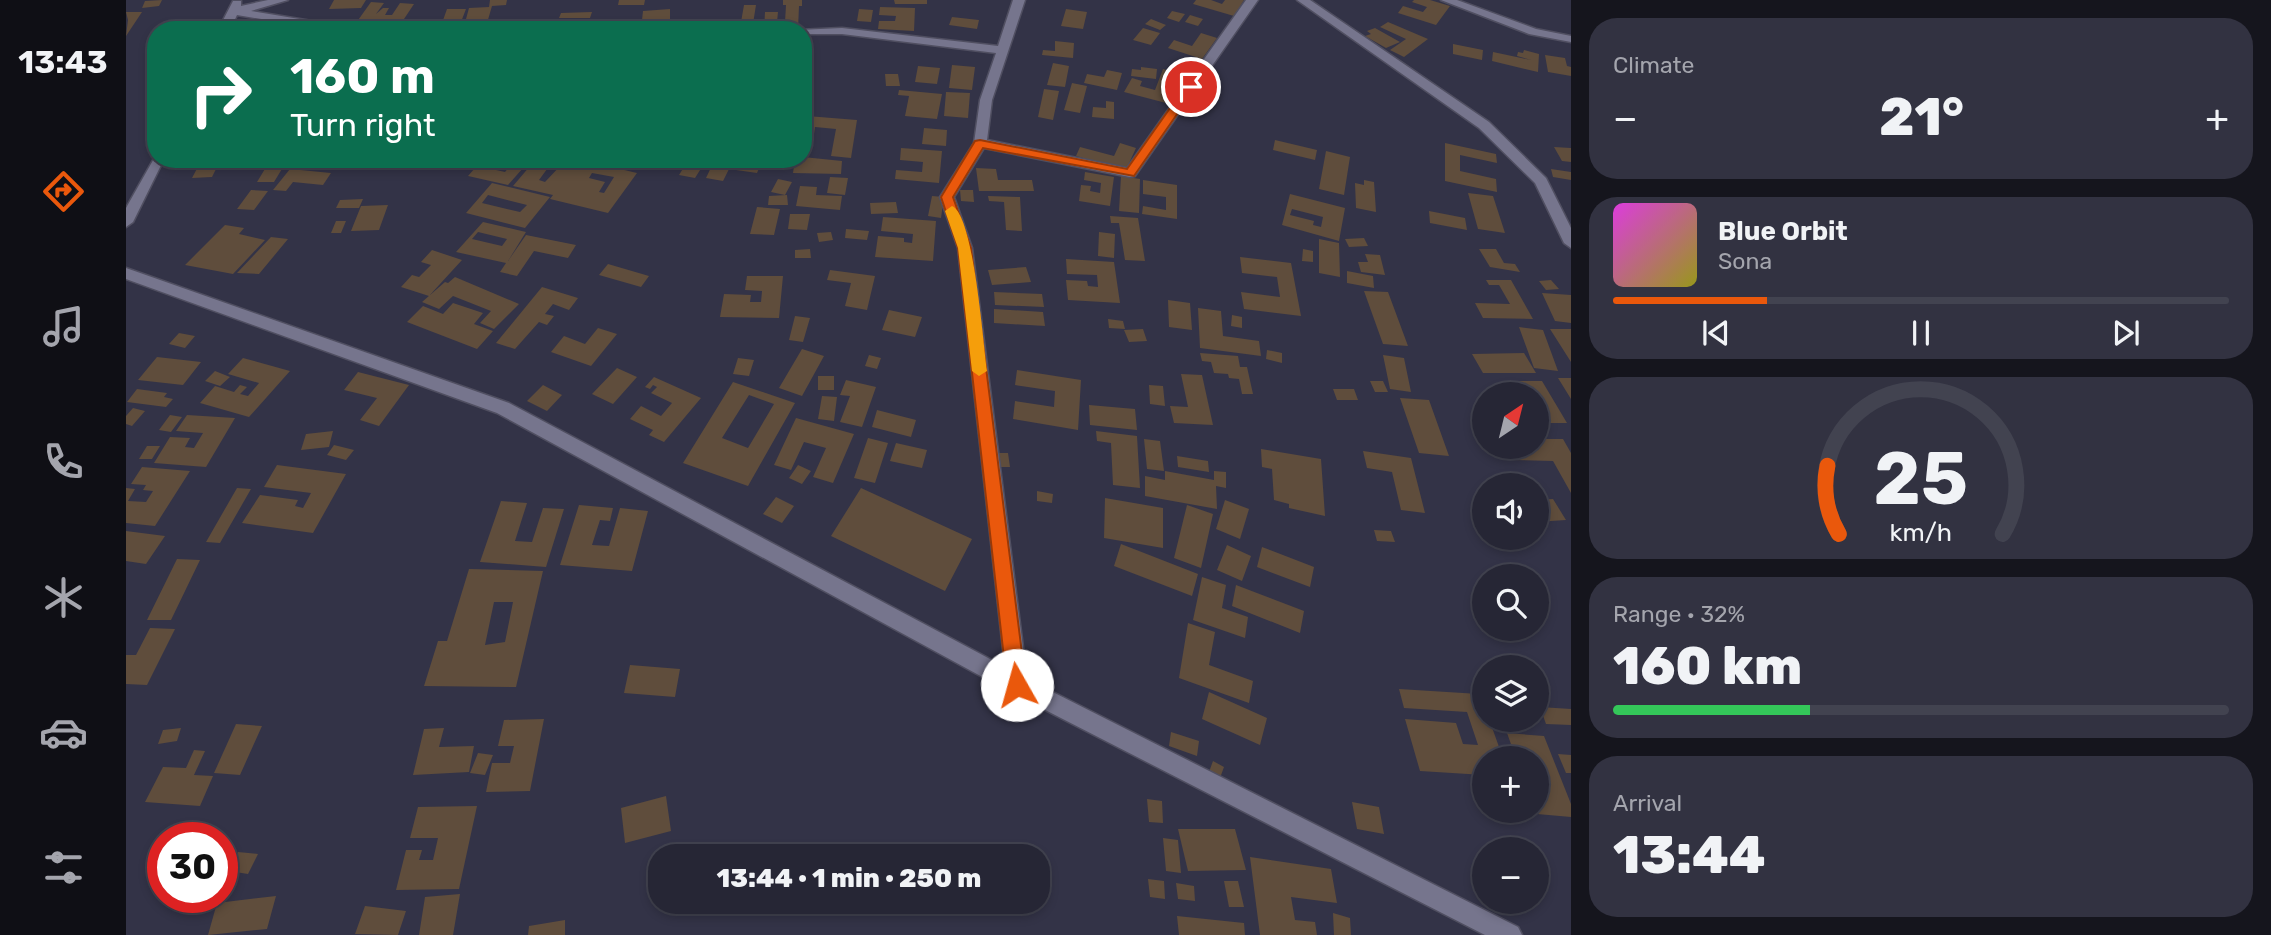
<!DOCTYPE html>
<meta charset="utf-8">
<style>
body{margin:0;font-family:Rubik,sans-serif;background:#323241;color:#f1f3f6;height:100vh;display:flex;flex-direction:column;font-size:26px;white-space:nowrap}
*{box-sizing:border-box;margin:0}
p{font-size:23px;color:#a4a5ad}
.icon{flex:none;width:38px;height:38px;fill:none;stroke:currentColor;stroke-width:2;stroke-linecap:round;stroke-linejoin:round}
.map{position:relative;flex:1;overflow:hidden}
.panel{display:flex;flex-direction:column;gap:18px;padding:18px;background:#15151d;width:700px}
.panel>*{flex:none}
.hud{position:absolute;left:21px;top:21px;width:665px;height:147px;border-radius:28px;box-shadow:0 4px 10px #0003,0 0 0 2px #424350;background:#0b6e4f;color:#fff;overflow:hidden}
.needle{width:46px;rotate:35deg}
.tools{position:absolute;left:1346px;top:382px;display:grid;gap:14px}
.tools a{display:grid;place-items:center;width:77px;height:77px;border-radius:50%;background:#262635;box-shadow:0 4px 10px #0003,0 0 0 2px #424350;font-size:35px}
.speed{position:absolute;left:21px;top:822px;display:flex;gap:14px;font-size:35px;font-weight:700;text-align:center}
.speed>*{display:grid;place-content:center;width:91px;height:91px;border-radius:50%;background:#262635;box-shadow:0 4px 10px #0003,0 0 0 2px #424350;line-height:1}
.speed .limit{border:10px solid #d22;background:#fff;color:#111}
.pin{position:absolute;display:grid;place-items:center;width:60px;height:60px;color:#fff;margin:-30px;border:4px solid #fff;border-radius:50%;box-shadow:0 2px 7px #0007}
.me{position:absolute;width:77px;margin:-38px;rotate:353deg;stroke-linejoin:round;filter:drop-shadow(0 0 5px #0008)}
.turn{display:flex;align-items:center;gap:24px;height:147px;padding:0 28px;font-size:32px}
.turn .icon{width:91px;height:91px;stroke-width:2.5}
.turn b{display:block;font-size:49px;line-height:60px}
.big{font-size:52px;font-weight:800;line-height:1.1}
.panel .tile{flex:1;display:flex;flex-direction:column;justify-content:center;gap:10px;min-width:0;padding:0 24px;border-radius:28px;background:#323241}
.panel .dial{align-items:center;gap:0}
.dial svg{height:182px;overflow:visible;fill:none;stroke:#424350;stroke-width:7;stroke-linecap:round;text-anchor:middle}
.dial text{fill:#f1f3f6;stroke:none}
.song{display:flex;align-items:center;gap:21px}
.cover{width:84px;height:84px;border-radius:10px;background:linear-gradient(135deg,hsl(300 70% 55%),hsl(60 70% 35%))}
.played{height:7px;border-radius:4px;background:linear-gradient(90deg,#ea580c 25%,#424350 25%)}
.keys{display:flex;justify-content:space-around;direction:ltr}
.heat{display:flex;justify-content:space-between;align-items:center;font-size:38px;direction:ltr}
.charge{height:10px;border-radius:5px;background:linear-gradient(90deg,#34c759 32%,#424350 0)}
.trip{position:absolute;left:522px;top:844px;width:402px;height:70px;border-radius:28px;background:#262635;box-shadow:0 4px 10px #0003,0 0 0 2px #424350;font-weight:800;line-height:70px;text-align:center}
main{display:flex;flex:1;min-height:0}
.tabs{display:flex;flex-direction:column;width:126px;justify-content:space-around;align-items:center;background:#0f0f15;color:#a4a5ad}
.tabs .icon{width:49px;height:49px}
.tabs .on{color:#ea580c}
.tabs b{font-size:32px;color:#f1f3f6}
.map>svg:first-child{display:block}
.building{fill:#5f4d3c;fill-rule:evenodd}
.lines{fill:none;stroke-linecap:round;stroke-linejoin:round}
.minor-casing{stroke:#504f61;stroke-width:3}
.minor{fill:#76758d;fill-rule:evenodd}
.route{fill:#ea580c;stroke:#983908;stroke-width:2}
.slow{fill:#f59e0b}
</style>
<main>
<nav class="tabs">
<b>13:43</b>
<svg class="icon on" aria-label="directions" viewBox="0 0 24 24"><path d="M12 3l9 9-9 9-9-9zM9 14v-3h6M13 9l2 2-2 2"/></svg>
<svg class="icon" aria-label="music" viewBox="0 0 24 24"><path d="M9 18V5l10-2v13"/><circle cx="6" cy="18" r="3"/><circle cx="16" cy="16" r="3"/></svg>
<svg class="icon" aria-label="phone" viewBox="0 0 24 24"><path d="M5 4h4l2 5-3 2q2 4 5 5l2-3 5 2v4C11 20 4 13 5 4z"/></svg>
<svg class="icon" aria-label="climate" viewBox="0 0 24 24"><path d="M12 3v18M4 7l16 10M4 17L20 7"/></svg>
<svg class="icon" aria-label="car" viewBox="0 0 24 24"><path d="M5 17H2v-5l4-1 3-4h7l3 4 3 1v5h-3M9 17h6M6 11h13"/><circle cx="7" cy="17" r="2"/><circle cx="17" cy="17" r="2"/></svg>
<svg class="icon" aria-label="filters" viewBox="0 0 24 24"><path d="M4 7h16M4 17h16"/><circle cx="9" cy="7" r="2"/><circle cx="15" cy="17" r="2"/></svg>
</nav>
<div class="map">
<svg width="1445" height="935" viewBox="0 0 1445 935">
<rect width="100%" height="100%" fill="#333347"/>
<!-- building -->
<path class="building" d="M36,0L33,6L16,8L19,1Z
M208,0H240L235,8L203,9Z
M364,0H381L380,5L366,6L359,30H337L343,8L363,7Z
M493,0H519L518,5H492Z
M657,0H676V6H673L672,30H638L639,12H652L651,22H659L660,5H657Z
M768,0H801V4H769Z
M1070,0H1085L1096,4L1099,0H1118L1108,16L1067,4Z
M1288,0H1304L1324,6L1310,25L1272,13L1277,6L1297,12L1301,7L1286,2Z
M245,2L258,3L250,14L257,8H263L259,15H266L274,3L288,4L274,25L230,23Z
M618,5H630L626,30L591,29L593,22H615Z
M754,7L789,8L788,31L752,29L753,21H769L770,16L753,15Z
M321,9H340L335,22L316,23Z
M544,9V21L516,20L517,11Z
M733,9L747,10L745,22L731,21Z
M940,9L961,12L957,29L935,26Z
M1046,11L1059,14L1053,22L1041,18Z
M0,12H16L0,36L2,20Z
M466,12L464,18H433L435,13Z
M1064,15L1077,19L1072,26L1059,22Z
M826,17L853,20L851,29L823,25Z
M472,19L470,25L450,26L451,20Z
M1025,19L1040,25L1034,30L1019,24Z
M545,22V30H513V24Z
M1262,22L1302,39L1278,57L1264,50L1280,39L1254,27Z
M176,23L173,30H141L144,25Z
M1017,28L1034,33L1025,45L1007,40Z
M1249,28L1274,42L1260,48L1239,36L1245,34L1241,31Z
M1075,33L1091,38L1076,59L1042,48L1048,40L1066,46Z
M929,41L948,43L947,58L916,55L917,50L929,51Z
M1327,44L1357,50L1356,60L1327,54Z
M1398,50L1413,54L1412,72L1366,61L1367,52L1405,60L1391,56L1392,52L1397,53Z
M1419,55L1439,58L1441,66L1445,67V76L1422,72Z
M927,63L943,66L939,87L921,85Z
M826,65L849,67L846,90L823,88Z
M792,66L814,68L811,84L789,82Z
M1015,67L1031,69L1030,79L1005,76L1006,69L1015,70Z
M1037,69L1054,74L1040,103L998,92L1006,78L1016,81L1014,86L1029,90Z
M981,70L996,73L991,90L958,83L961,74L978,77Z
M759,74H772L774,86H760Z
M946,83L961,86L954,113L938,110Z
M918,89L933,91L927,120L912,117Z
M773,90L816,94L811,119L779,116L783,96L772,95Z
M820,92L844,93L842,118L818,116Z
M980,101L988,102V119L966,117L967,107L980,108Z
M681,116L731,120L725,158L705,156L710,129L689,127L688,134L677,133Z
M798,128L821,130L820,146L796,144Z
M1149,140L1191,150L1189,160L1147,150Z
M994,143L1010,148L1000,170L950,156L954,147L988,156Z
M1319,143L1370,154L1371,163L1334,155V171L1370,179L1371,192L1319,181Z
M1428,147L1445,148V162L1436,161Z
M775,148L816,151L813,183L769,179L770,170L796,172L797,162L774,160Z
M1200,151L1224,157L1218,195L1193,189Z
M677,157L716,161L715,174L667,173L669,159H677Z
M76,159H95L86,177L66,178Z
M145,159H162L148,182H131Z
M177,159H222L217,169L172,168Z
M228,159H246L238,170L221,168Z
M265,159H284L281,166H262Z
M357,159H379L370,170L379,172L390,159H405L382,185L342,176Z
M410,159H429L452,165L456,160L511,173L482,213L424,199L427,195L387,186ZM427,161L436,164L419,182L413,180ZM466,173L488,177L478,193L473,192L479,182L463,178Z
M563,159H581L569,178L553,175Z
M589,159H637L631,173L603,169L597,181L580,178Z
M850,168L870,169L872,180H906L908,191H853Z
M164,169L205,173L197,185L167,182L160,191L147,190Z
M1425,169L1445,172V180L1427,177Z
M959,172L988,177L984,206L953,201L955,185L965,186L964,191L974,193L975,183L958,180Z
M995,176L1014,179L1013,213L993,211Z
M704,177L722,178L719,195L701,193Z
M652,179L666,182L659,195L645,192Z
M1017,180L1051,185V219L1016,214L1017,206L1040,210V197L1017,194Z
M1238,180L1248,182L1250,212L1230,208L1229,183L1238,185Z
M366,183L424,197L399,228L340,213ZM362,195L401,205L394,212L356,203Z
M674,186L691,187L690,195L716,196L714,210L670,206Z
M125,190L142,191L128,210L111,209Z
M834,190H847L848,202L835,201Z
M1342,193L1367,196L1379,233L1352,229Z
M1164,194L1219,208L1213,241L1156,225ZM1166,209L1197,217L1195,227L1187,225L1188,221L1164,215Z
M661,195L662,205H642L643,196Z
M806,196L818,197L815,218L802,216Z
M862,196L894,197L896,231L880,230L878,202L863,201Z
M237,199L233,208H210L214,200Z
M770,202L772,213L745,214L744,203Z
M262,205L253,230L225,231L235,206Z
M631,207L654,209L648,235L624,234Z
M1303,211L1339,218L1341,230L1304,223Z
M664,214H684L681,230L662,229Z
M984,216L1012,218L1019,261L999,260L993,223H985Z
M757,217L810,221L807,261L749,257L752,236L778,238V242L786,243L787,234L755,231Z
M210,221H220L215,233H205Z
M357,222L400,232L382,261L400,235L450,245L442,258L408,251L391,276L374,272L380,263L330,252ZM352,232L381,239L376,246L346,239Z
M99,225L118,228L113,234L139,240L107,274L59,265Z
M720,229L743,231L741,240L719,238Z
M705,232L707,240L693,242L691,233Z
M973,232L989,234L988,258L972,256Z
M145,237L162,239L133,274L111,273Z
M1238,238L1242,246L1223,247L1219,239Z
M1193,239L1213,243L1214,277L1193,273Z
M684,249L685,258H669V250Z
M1177,249L1187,251V262L1176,261Z
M1353,249H1370L1378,263L1389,264L1394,272L1364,267Z
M306,250L336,260L303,296L275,287L286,275L293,277L305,265L295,262Z
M1239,254L1254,255L1259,275L1235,272L1232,262H1242Z
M1114,257L1165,263L1175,316L1118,309L1115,292L1154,297L1151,277L1116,273Z
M940,259L988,262L994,303L942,300L940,280L961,281L962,286L972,287L971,275L941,274Z
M482,264L523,276L515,287L473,275Z
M900,267L905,282L866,285L862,270Z
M704,270L749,276L741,310L719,306L725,283L701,280Z
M1221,271L1247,276L1248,288L1221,283Z
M621,276H657L653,318L594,317L598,294L625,295L624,302H635L636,291L619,290Z
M329,277L393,304L368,329L354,323L365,311L327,296L313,309L296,302L319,282L322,283Z
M1360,280H1385L1407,319L1357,318L1349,303L1384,304L1373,285H1363Z
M1425,280L1433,289L1420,290L1413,281Z
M416,287L452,298L443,310L427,304L419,314L428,316L421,325L413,322L389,349L370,343Z
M1238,291L1262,292L1282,346L1257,344Z
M868,292L916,294L918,307L869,305Z
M1416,293L1445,295V323L1429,321Z
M1042,300L1064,303L1066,330L1043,327Z
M327,303L357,313L348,324L367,331L351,349L281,322L297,306L317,314Z
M1072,308L1095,311L1097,336L1133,341L1135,356L1074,348Z
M868,309L917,312L919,326L868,323Z
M763,310L796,317L789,337L756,330Z
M1106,315L1116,317V328L1105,326Z
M669,316L684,318L677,342L663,340Z
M982,319L997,321L999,329L983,328Z
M1393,327L1417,330L1432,371L1408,368Z
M472,328L491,334L465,366L425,352L438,336L459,344Z
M1017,329L1021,341L1003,342L998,330Z
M1424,329H1445V362Z
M53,333L69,336L59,348L43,344Z
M676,349L698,356L676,396L653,388Z
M1141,350L1156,353V363L1140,359Z
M1074,353L1112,356L1114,367H1121L1127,394H1116L1113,379L1103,378L1102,374L1088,373L1085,362L1076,361Z
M1398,353L1410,373H1357L1346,354Z
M743,355L755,358L751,369L739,366Z
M1257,355L1278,358L1285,392L1264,389Z
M31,357L75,362L57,385L12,380Z
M117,358L164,371L123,417L74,403L89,386L108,392L114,385L121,387L114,394L122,396L133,383L102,374Z
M612,358L628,360L623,376L607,374Z
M491,368L511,377L487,404L466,394Z
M891,370L955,380L952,430L887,419L889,401L928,407L929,391L889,385Z
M89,371L104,377L94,386L79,381Z
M232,372L283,385L253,426L234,420L251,398L218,390Z
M1055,374L1076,375L1087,425L1048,423L1044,406L1062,407Z
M692,376H708V390H692Z
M528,377L575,398L538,442L523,435L527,430L504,419L515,406L535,416L546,403L525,393L531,387L527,385L524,389L519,387Z
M1432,378H1445V399Z
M720,380L750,387L736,427L714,422L724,396L714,395Z
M1244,381H1257L1262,392H1249Z
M1387,381H1416L1441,423H1410V394H1394Z
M607,382L669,403L622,486L557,463ZM623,395L648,404L622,448L596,438Z
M417,385L436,395L421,411L401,401Z
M1023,385L1037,386L1039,406L1024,404Z
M11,389L41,393L38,397L47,399L40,407L1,402Z
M1207,389H1228L1232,400H1211Z
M696,396L711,397L708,421L692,419Z
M1274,398L1303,400L1323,456L1293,453Z
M963,405L1009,409L1011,430L964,425Z
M7,408L19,411L6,426L0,424V416Z
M751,410L790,420L785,437L746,427Z
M44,415L56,417L45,432L33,430Z
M61,415L109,418L80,467L28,463L44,437L64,438L59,447L68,448L77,433L50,431Z
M670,418L728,434L707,483L687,477L700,448L678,442L665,470L648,465Z
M207,431L203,447L175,450L180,434Z
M970,431L1011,436L1014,488L987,485L985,443L971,441Z
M742,438L762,443L749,483L728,478Z
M1018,439L1034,441L1038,471L1021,469Z
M1410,439H1437L1445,453V493L1427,461L1385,460L1377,446H1410Z
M770,443L801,450L796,468L764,461Z
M208,445L228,450L220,460L201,455Z
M21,446H34L26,459H13Z
M1135,449L1195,459L1199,516L1163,508V504L1148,500L1146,469L1136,467Z
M1237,451L1285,458L1299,513L1275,510L1266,472L1241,468Z
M871,453H882L884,467H873Z
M1051,456L1082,461L1083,472L1052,467Z
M151,465L220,474L187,533L116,523L134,495L172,500L169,506L177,508L185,493L138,487Z
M672,465L685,471L676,484L663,478Z
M16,467L64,471L29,526L0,523V488L9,489L2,501L20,502L27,491L17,490L20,485L5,484Z
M1039,471L1088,480V471L1100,472V488L1090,486L1091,509L1019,496V476L1039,480Z
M111,488L125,489L94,543L80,542Z
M735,488L846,539L819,591L705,536Z
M911,491L927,494L926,503L911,501Z
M650,497L668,506L656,523L637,514Z
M979,498L1037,508V548L978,538Z
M1427,499L1440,520L1410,522V500Z
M1099,500L1123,509L1114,539L1090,529Z
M375,501L401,503L389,541L406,542L417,508L438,509L420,567L354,562Z
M453,505L487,508L484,521L474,520L466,545L483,546L494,508L522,511L506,571L434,565Z
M1061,505L1087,514L1075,568L1048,558Z
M1248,530L1265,531L1269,542L1251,541Z
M0,531L39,536L20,564L0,561Z
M995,544L1072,574L1066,596L988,566Z
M1101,545L1125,556L1116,581L1091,570Z
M1136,547L1188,567L1184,587L1131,567Z
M51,559L74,560L45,620H21Z
M343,569L417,571L390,687L298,686L312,641H321ZM368,602H387L379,642L359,645Z
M1076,577L1100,585L1096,608L1122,617L1119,638L1067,620Z
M1110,585L1178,611L1174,633L1106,606Z
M1062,623L1089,632L1083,665L1127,681L1123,703L1053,678Z
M24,628L49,629L21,685L0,684V655H10Z
M504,665L554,669L549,697L498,693Z
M1273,689L1353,694L1358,707V719H1363L1377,758H1358V775L1294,771L1279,719L1330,723L1337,744L1352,745L1341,712L1278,708Z
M1083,692L1141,718L1134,745L1076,719Z
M1414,707L1445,709V725L1420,724Z
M418,719L404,791L360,792L366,763H384L388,746H372L378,720Z
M110,724L136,726L114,775L88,773Z
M55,728L51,741L32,744L37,730Z
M318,728L313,747L348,746L343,772L287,775L298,729Z
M1045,732L1073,741L1071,756L1043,746Z
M1381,733L1418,736L1445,804V817L1411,814L1410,758H1390Z
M68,750L79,751L68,775L87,776L74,806L19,802L37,767L60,768Z
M352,753L367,755L359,775L344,773Z
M1432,754L1445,755V773H1440Z
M1087,761L1098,767L1094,778L1083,772Z
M540,796L545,831L499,843L495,808Z
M1021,799L1036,801L1037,823L1023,822Z
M1226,802L1253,807L1258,834L1231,829Z
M351,806L333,889L270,890L280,850H296L293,860H307L312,838H284L292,807Z
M1052,829H1109L1120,870L1062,871Z
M1037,838L1052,840L1055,873L1040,871Z
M112,852L132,854L122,874L103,871Z
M1124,857L1205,869L1211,903L1165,897L1169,920L1189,922L1191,935H1134Z
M1022,879L1038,881L1039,899L1024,897Z
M1098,881H1112L1118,907H1103Z
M1050,883L1068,886L1069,901L1052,899Z
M334,894L327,935H293L299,897Z
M150,896L141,929L82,935L91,903Z
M239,906L280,911L272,935L229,934Z
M1207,913L1224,918L1225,935H1208Z
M1051,916L1118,923L1119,935H1053Z
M439,920V935H402L403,926Z"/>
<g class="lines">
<!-- minor casing -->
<g class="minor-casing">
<path id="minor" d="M142,0H162L125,11L222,27L228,30H200L111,15L104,30H92L107,1H115V6Z
M887,0H899L866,100L861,140L1001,168L1120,0H1132L1009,176L1004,177L858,148L828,197L846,248L901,679L1392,927L1396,935H1359L884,692L371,413L0,279V268L383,403L879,667L832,248L814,197L848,143L854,100L870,53L716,34H677V30H672L716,28L872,46Z
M1171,0H1184L1363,122L1420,178L1445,228V248L1438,243L1409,183L1353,128Z
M1315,0H1331L1410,29L1445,36V42L1403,34Z
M30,155V159H38L7,222L0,227V208Z"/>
</g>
<!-- minor -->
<use href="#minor" class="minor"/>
</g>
<!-- route -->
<path class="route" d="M1061,84L1070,87L1008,176L857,148L827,197L845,248L900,685L897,692L891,694L884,692L881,685L832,248L815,197L849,141L854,140L1001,169Z"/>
<!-- slow -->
<path class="slow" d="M826,206C848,215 857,344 861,371L853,376L846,371L832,248L819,211Z"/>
</svg>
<div class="tools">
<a><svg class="needle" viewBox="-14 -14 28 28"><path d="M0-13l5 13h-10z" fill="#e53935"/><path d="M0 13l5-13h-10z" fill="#a4a5ad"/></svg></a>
<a><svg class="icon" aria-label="sound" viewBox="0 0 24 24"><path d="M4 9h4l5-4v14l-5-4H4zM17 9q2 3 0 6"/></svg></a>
<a><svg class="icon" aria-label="search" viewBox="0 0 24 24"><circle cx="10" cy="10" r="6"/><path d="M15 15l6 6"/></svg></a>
<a><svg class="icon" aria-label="layers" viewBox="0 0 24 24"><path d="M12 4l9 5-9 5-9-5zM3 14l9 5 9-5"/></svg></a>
<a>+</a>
<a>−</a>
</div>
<div class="speed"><div class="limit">30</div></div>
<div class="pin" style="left:1065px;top:87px;background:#d93025"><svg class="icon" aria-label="arrive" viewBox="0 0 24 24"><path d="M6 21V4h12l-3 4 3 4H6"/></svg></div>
<svg class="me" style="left:891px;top:685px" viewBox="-20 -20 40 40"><circle r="19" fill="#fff"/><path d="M0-13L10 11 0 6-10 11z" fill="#ea580c"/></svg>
<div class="trip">13:44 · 1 min · 250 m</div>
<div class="hud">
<div class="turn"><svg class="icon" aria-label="right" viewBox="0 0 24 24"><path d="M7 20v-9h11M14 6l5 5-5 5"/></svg><div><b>160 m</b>Turn right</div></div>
</div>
</div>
<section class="panel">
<div class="tile"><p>Climate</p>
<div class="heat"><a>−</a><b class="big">21°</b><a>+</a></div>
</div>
<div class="tile">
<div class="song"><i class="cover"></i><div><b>Blue Orbit</b><p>Sona</p></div></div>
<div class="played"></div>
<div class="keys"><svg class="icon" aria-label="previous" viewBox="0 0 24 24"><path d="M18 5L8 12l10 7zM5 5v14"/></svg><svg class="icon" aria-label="pause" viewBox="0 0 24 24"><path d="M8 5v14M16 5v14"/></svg><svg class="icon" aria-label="next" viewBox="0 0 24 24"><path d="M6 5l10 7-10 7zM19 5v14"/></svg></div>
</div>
<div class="tile dial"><svg viewBox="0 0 100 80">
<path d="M14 69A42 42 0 1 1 86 69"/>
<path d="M14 69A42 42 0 0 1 9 39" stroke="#ea580c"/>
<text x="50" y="56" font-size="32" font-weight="700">25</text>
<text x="50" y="72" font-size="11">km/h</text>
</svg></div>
<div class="tile"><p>Range · 32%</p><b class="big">160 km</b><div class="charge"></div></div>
<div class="tile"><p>Arrival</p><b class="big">13:44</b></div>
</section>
</main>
